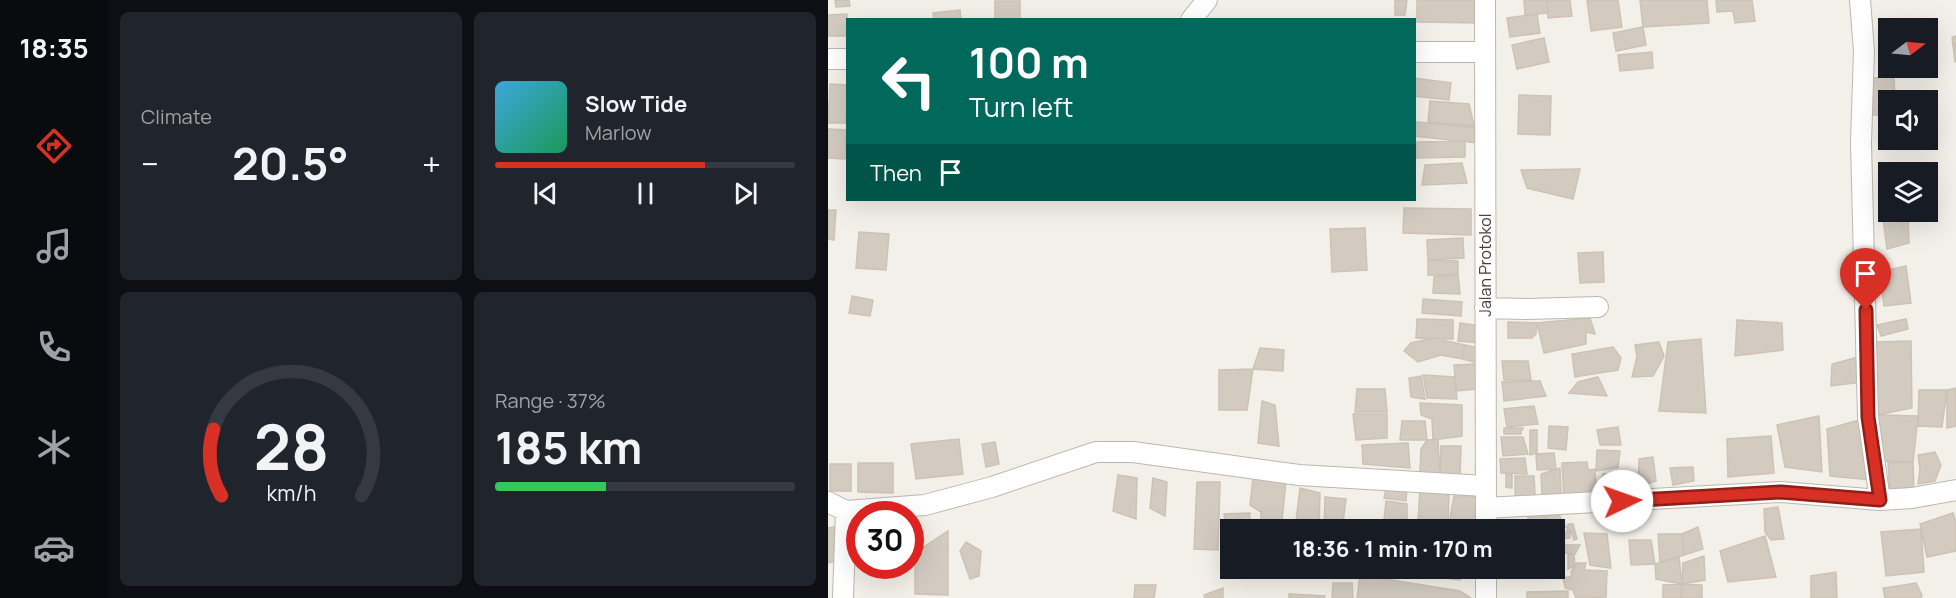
<!DOCTYPE html>
<meta charset="utf-8">
<style>
body{margin:0;font-family:Manrope,sans-serif;background:#20242c;color:#f1f3f6;height:100vh;display:flex;flex-direction:column;font-size:22px;white-space:nowrap}
*{box-sizing:border-box;margin:0}
p{font-size:20px;color:#9ea1a6}
.icon{flex:none;width:33px;height:33px;fill:none;stroke:currentColor;stroke-width:2;stroke-linecap:round;stroke-linejoin:round}
.map{position:relative;flex:1;overflow:hidden}
.sheet{display:flex;flex-direction:column;gap:12px;padding:12px;background:#0d0f14;width:720px}
.sheet>*{flex:none}
.top-card{position:absolute;left:18px;top:18px;width:570px;height:183px;border-radius:0px;box-shadow:0 6px 24px #0002;background:#00695c;color:#fff;overflow:hidden}
.needle{width:39px;rotate:74deg}
.controls{position:absolute;left:1050px;top:18px;display:grid;gap:12px}
.controls a{display:grid;place-items:center;width:60px;height:60px;border-radius:0px;background:#171b24;box-shadow:0 6px 24px #0002;font-size:30px}
.speed{position:absolute;left:18px;top:501px;display:flex;gap:12px;font-size:30px;font-weight:700;text-align:center}
.speed>*{display:grid;place-content:center;width:78px;height:78px;border-radius:50%;background:#171b24;box-shadow:0 6px 24px #0002;line-height:1}
.speed .limit{border:9px solid #d22;background:#fff;color:#111}
.pin{position:absolute;display:grid;place-items:center;width:51px;height:51px;color:#fff;margin:-62px -26px;border-radius:50% 50% 50% 0;rotate:-45deg;box-shadow:0 0 6px #0007}
.pin .icon{rotate:45deg}
.me{position:absolute;width:66px;margin:-33px;rotate:87deg;stroke-linejoin:round;filter:drop-shadow(0 0 4px #0008)}
.turn{display:flex;align-items:center;gap:21px;height:126px;padding:0 24px;font-size:27px}
.turn .icon{width:78px;height:78px;stroke-width:2.5}
.turn b{display:block;font-size:42px;line-height:51px}
.then{display:flex;align-items:center;height:57px;padding:0 24px;background:#0003;gap:12px;font-size:22px}
.big{font-size:45px;font-weight:700;line-height:1.1}
.sheet .tile{flex:1;display:flex;flex-direction:column;justify-content:center;gap:9px;min-width:0;padding:0 21px;border-radius:9px;background:#20242c}
.sheet .dial{align-items:center;gap:0}
.dial svg{height:156px;overflow:visible;fill:none;stroke:#363941;stroke-width:7;stroke-linecap:round;text-anchor:middle}
.dial text{fill:#f1f3f6;stroke:none}
.song{display:flex;align-items:center;gap:18px}
.cover{width:72px;height:72px;border-radius:9px;background:linear-gradient(135deg,hsl(200 70% 55%),hsl(150 70% 35%))}
.played{height:6px;border-radius:3px;background:linear-gradient(90deg,#d93025 70%,#363941 70%)}
.keys{display:flex;justify-content:space-around;direction:ltr}
.heat{display:flex;justify-content:space-between;align-items:center;font-size:33px;direction:ltr}
.charge{height:9px;border-radius:4px;background:linear-gradient(90deg,#34c759 37%,#363941 0)}
.sheet .tiles{flex:1;display:grid;gap:12px;grid-template-columns:repeat(2,1fr)}
.trip{position:absolute;left:392px;top:519px;width:345px;height:60px;border-radius:0px;background:#171b24;box-shadow:0 6px 24px #0002;font-weight:700;line-height:60px;text-align:center}
main{display:flex;flex:1;min-height:0}
.menu{display:flex;flex-direction:column;width:108px;justify-content:space-around;align-items:center;background:#090b0e;color:#9ea1a6}
.menu .icon{width:42px;height:42px}
.menu .current{color:#d93025}
.menu b{font-size:27px;color:#f1f3f6}
.map>svg:first-child{display:block}
.building{fill:#d3cbc0;stroke:#cdc3b4;stroke-width:1.5}
.lines{fill:none;stroke-linecap:round;stroke-linejoin:round}
.minor-casing{stroke:#bdb7ad;stroke-width:22}
.minor{stroke:#fff;stroke-width:20}
.route-casing{stroke:#8d1f18;stroke-width:15}
.route{stroke:#d93025;stroke-width:10}
.labels{text-anchor:middle;stroke-width:4.5;stroke-linejoin:round;paint-order:stroke}
.street-label{font-size:16px;fill:#464039;stroke:#fff}
</style>
<main>
<nav class="menu">
<b>18:35</b>
<svg class="icon current" aria-label="directions" viewBox="0 0 24 24"><path d="M12 3l9 9-9 9-9-9zM9 14v-3h6M13 9l2 2-2 2"/></svg>
<svg class="icon" aria-label="music" viewBox="0 0 24 24"><path d="M9 18V5l10-2v13"/><circle cx="6" cy="18" r="3"/><circle cx="16" cy="16" r="3"/></svg>
<svg class="icon" aria-label="phone" viewBox="0 0 24 24"><path d="M5 4h4l2 5-3 2q2 4 5 5l2-3 5 2v4C11 20 4 13 5 4z"/></svg>
<svg class="icon" aria-label="climate" viewBox="0 0 24 24"><path d="M12 3v18M4 7l16 10M4 17L20 7"/></svg>
<svg class="icon" aria-label="car" viewBox="0 0 24 24"><path d="M5 17H2v-5l4-1 3-4h7l3 4 3 1v5h-3M9 17h6M6 11h13"/><circle cx="7" cy="17" r="2"/><circle cx="17" cy="17" r="2"/></svg>
</nav>
<section class="sheet">
<div class="tiles">
<div class="tile"><p>Climate</p>
<div class="heat"><a>−</a><b class="big">20.5°</b><a>+</a></div>
</div>
<div class="tile">
<div class="song"><i class="cover"></i><div><b>Slow Tide</b><p>Marlow</p></div></div>
<div class="played"></div>
<div class="keys"><svg class="icon" aria-label="previous" viewBox="0 0 24 24"><path d="M18 5L8 12l10 7zM5 5v14"/></svg><svg class="icon" aria-label="pause" viewBox="0 0 24 24"><path d="M8 5v14M16 5v14"/></svg><svg class="icon" aria-label="next" viewBox="0 0 24 24"><path d="M6 5l10 7-10 7zM19 5v14"/></svg></div>
</div>
<div class="tile dial"><svg viewBox="0 0 100 80">
<path d="M14 69A42 42 0 1 1 86 69"/>
<path d="M14 69A42 42 0 0 1 10 35" stroke="#d93025"/>
<text x="50" y="56" font-size="32" font-weight="700">28</text>
<text x="50" y="72" font-size="11">km/h</text>
</svg></div>
<div class="tile"><p>Range · 37%</p><b class="big">185 km</b><div class="charge"></div></div>
</div>
</section>
<div class="map">
<svg width="1128" height="598" viewBox="0 0 1128 598">
<rect width="100%" height="100%" fill="#f3f0e9"/>
<!-- building -->
<path class="building" d="M7,0H21L22,6L8,7Z
M567,0H579L577,15H567Z
M589,0H651V23L589,22Z
M696,0H719L720,13L697,15Z
M719,0H742L744,16L720,18Z
M759,0H790L794,27L763,31Z
M812,0H879L881,23L815,27Z
M888,0H924L927,21L907,23L905,11L889,12Z
M167,1H192V20H167Z
M132,10L133,20H106L105,13Z
M19,14L20,36H0V15Z
M709,14L712,33L682,37L679,18Z
M815,27L818,45L788,51L785,33Z
M1128,36V62H1127L1124,37Z
M716,38L721,62L689,69L684,45Z
M824,52L825,68L792,71L790,55Z
M1066,77L1067,100H1060V115H1045L1044,78Z
M586,78L623,83L621,100L586,96Z
M2,84L19,85L18,123H0Z
M691,95L723,96L722,135L690,134Z
M602,101L641,104L646,126L600,122Z
M588,122L651,128L649,143L586,136Z
M0,129L18,130L17,159L0,158Z
M637,141V157L588,158V142Z
M634,163L639,183L594,185L597,165Z
M752,169L745,199L699,188L693,170Z
M576,208L643,209V235L575,233Z
M0,210H8L6,240L0,239Z
M1055,218L1080,219L1081,243L1059,249Z
M537,228L539,270L504,272L502,229Z
M31,232L61,234L58,270L28,268Z
M635,238L636,258L600,260L599,240Z
M775,252L776,282L752,283L750,253Z
M600,260L630,261V275H600Z
M1078,266L1083,303L1056,306L1052,272Z
M630,275L632,294L605,293L606,277Z
M24,296L45,300L42,316L21,313Z
M595,299L634,302L633,316L594,313Z
M762,318L767,334L758,332V344L716,353L709,323Z
M589,319L625,320V339L588,338Z
M1078,319L1080,329L1053,336L1049,325Z
M909,320L954,323L955,350L907,356Z
M680,322L709,323L708,334L704,338H680Z
M632,323L654,326L652,343L630,341Z
M605,338L637,345L634,359L613,355L590,362L576,351L583,343Z
M873,339L878,413L831,411L840,342Z
M1083,341L1084,408L1049,415L1047,342Z
M831,342L836,356L825,376L804,377L809,357L807,345Z
M637,345L652,348L650,363L634,359Z
M785,347L793,358L790,370L747,377L744,354Z
M432,348L456,350L455,371L425,369Z
M1034,356V382L1003,386L1004,364Z
M674,361H700L703,380H676Z
M647,364L650,389L628,391L626,365Z
M425,369L419,410H391V370Z
M595,375L627,377L629,399L599,398Z
M593,376L597,399L583,397L581,378Z
M770,377L779,396L741,393L750,382Z
M712,381L718,396L676,401L674,382Z
M1128,388V426L1119,428V390Z
M529,389H557L559,412H527Z
M1091,390H1119L1114,427L1090,426Z
M434,401L447,405L451,446L430,443Z
M592,403L634,405V436L605,440L604,419L593,415Z
M706,406L710,424L679,427L676,409Z
M525,414H559V438L528,440Z
M1049,415L1090,416L1085,462L1053,461Z
M991,416L994,472L957,467L949,425Z
M1035,419L1043,480L1002,476L999,429Z
M574,421H597L599,440H572Z
M721,426L740,427L738,450L720,448Z
M790,427L793,445H772L769,430Z
M676,428H695V429L693,431V434H676Z
M702,430H709V453L702,455Z
M943,436L946,473L900,477L899,439Z
M673,437H695L700,454L675,456Z
M131,439L135,474L88,479L83,444Z
M610,439L612,478L592,471L593,449L599,440Z
M167,442L171,464L158,467L154,444Z
M580,443L582,468L535,464L534,445Z
M613,446H633L632,478H612Z
M769,450L792,451L790,467L768,471Z
M1107,452L1113,465L1107,481L1090,484L1092,469L1090,455Z
M726,453L728,469L709,470L708,454Z
M825,457L828,481L810,486L811,459Z
M697,458L699,474L673,473L672,459Z
M759,462L760,470L767,469L769,501L736,503L734,463Z
M1085,462L1086,493L1062,494L1060,463Z
M30,463H65V493L30,492Z
M2,464H23V491H2Z
M865,467L866,481L845,485L842,468Z
M732,468L733,495L714,496L713,474Z
M678,474H684V488L678,487Z
M775,474H791L795,480L791,485L771,492Z
M290,475L309,478L308,519L285,511Z
M687,476H706L707,496H687Z
M325,478L339,482L337,516L322,508Z
M425,478L458,482L453,530H433V512L422,505Z
M369,482H392L390,550L366,549Z
M472,488L492,493L491,530H467Z
M558,489H579L578,501L556,498Z
M592,490L621,495L620,523L590,521Z
M626,496H649L651,524L620,529Z
M497,497L518,499L514,530H496Z
M558,501L579,504V530L555,529Z
M950,507L956,539L943,540L937,532L936,509Z
M422,513L421,530H402V533L399,534L396,514Z
M730,513L738,527L717,530L718,516Z
M1125,513L1128,522V551L1099,557L1092,524Z
M710,515L717,516L716,530H699L700,517Z
M674,520L683,524L686,530H673Z
M740,524H745L749,539L746,540L743,531H739Z
M588,526L611,527V530H588Z
M7,527L8,561L0,563V528Z
M870,527L875,549L856,555L854,534Z
M1093,529L1096,572L1058,576L1053,532Z
M120,531V595L87,594V553Z
M726,532H742V538L726,539Z
M756,533L779,534L783,568L762,565Z
M830,534H854L856,555L832,562Z
M937,536L948,577L900,582L892,551Z
M801,540H823L827,564L803,565Z
M138,542L153,551L151,576L142,579L132,551Z
M726,545H752L747,554L737,553L733,561L727,562Z
M740,555H746L747,566L740,569Z
M876,556L877,580L854,584L855,563Z
M851,557L854,584L828,579L827,564Z
M749,563H758L756,570L779,571L778,597L748,598L745,590L737,588L735,578L744,576L743,572Z
M608,568H631L632,580L609,577Z
M1008,572L1009,598H983V576Z
M532,575L632,591L643,598H529Z
M505,583H524L525,598H504Z
M1088,583L1094,595L1093,598H1057L1055,588Z
M854,584L853,598H835V585Z
M854,584L874,585V598H853Z
M307,585H328L326,598H306Z
M395,588V598H377L376,595Z
M740,591V598H699V592Z
M461,594L497,596L496,598H461Z"/>
<g class="lines">
<!-- minor casing -->
<g class="minor-casing">
<path id="minor" d="M657,0L658,530
M1032,0L1036,51L1033,143L1040,417L1052,500
M363,20L379,0
M586,52H657
M0,59H20
M657,308L699,309L770,307
M0,502L18,511L97,505L164,487L268,452H305L471,475L657,486
M658,508L953,492L1052,500L1084,498L1128,490
M15,598L18,511
M658,598V568"/>
</g>
<!-- minor -->
<use href="#minor" class="minor"/>
</g>
<g class="lines">
<!-- route casing -->
<g class="route-casing">
<path id="route" d="M794,501L953,492L1052,500L1040,417L1038,310"/>
</g>
<!-- route -->
<use href="#route" class="route"/>
</g>
<g class="labels">
<!-- street labels -->
<g class="street-label">
<text transform="translate(657 265) rotate(-90)" y="6">Jalan Protokol</text>
</g>
</g>
</svg>
<div class="controls">
<a><svg class="needle" viewBox="-14 -14 28 28"><path d="M0-13l5 13h-10z" fill="#e53935"/><path d="M0 13l5-13h-10z" fill="#9ea1a6"/></svg></a>
<a><svg class="icon" aria-label="sound" viewBox="0 0 24 24"><path d="M4 9h4l5-4v14l-5-4H4zM17 9q2 3 0 6"/></svg></a>
<a><svg class="icon" aria-label="layers" viewBox="0 0 24 24"><path d="M12 4l9 5-9 5-9-5zM3 14l9 5 9-5"/></svg></a>
</div>
<div class="speed"><div class="limit">30</div></div>
<div class="pin" style="left:1038px;top:310px;background:#d93025"><svg class="icon" aria-label="arrive" viewBox="0 0 24 24"><path d="M6 21V4h12l-3 4 3 4H6"/></svg></div>
<svg class="me" style="left:794px;top:501px" viewBox="-20 -20 40 40"><circle r="19" fill="#fff"/><path d="M0-13L10 11 0 6-10 11z" fill="#d93025"/></svg>
<div class="trip">18:36 · 1 min · 170 m</div>
<div class="top-card">
<div class="turn"><svg class="icon" aria-label="left" viewBox="0 0 24 24"><path d="M17 20v-9H6M10 6l-5 5 5 5"/></svg><div><b>100 m</b>Turn left</div></div>
<div class="then">Then<svg class="icon" aria-label="arrive" viewBox="0 0 24 24"><path d="M6 21V4h12l-3 4 3 4H6"/></svg></div>
</div>
</div>
</main>
